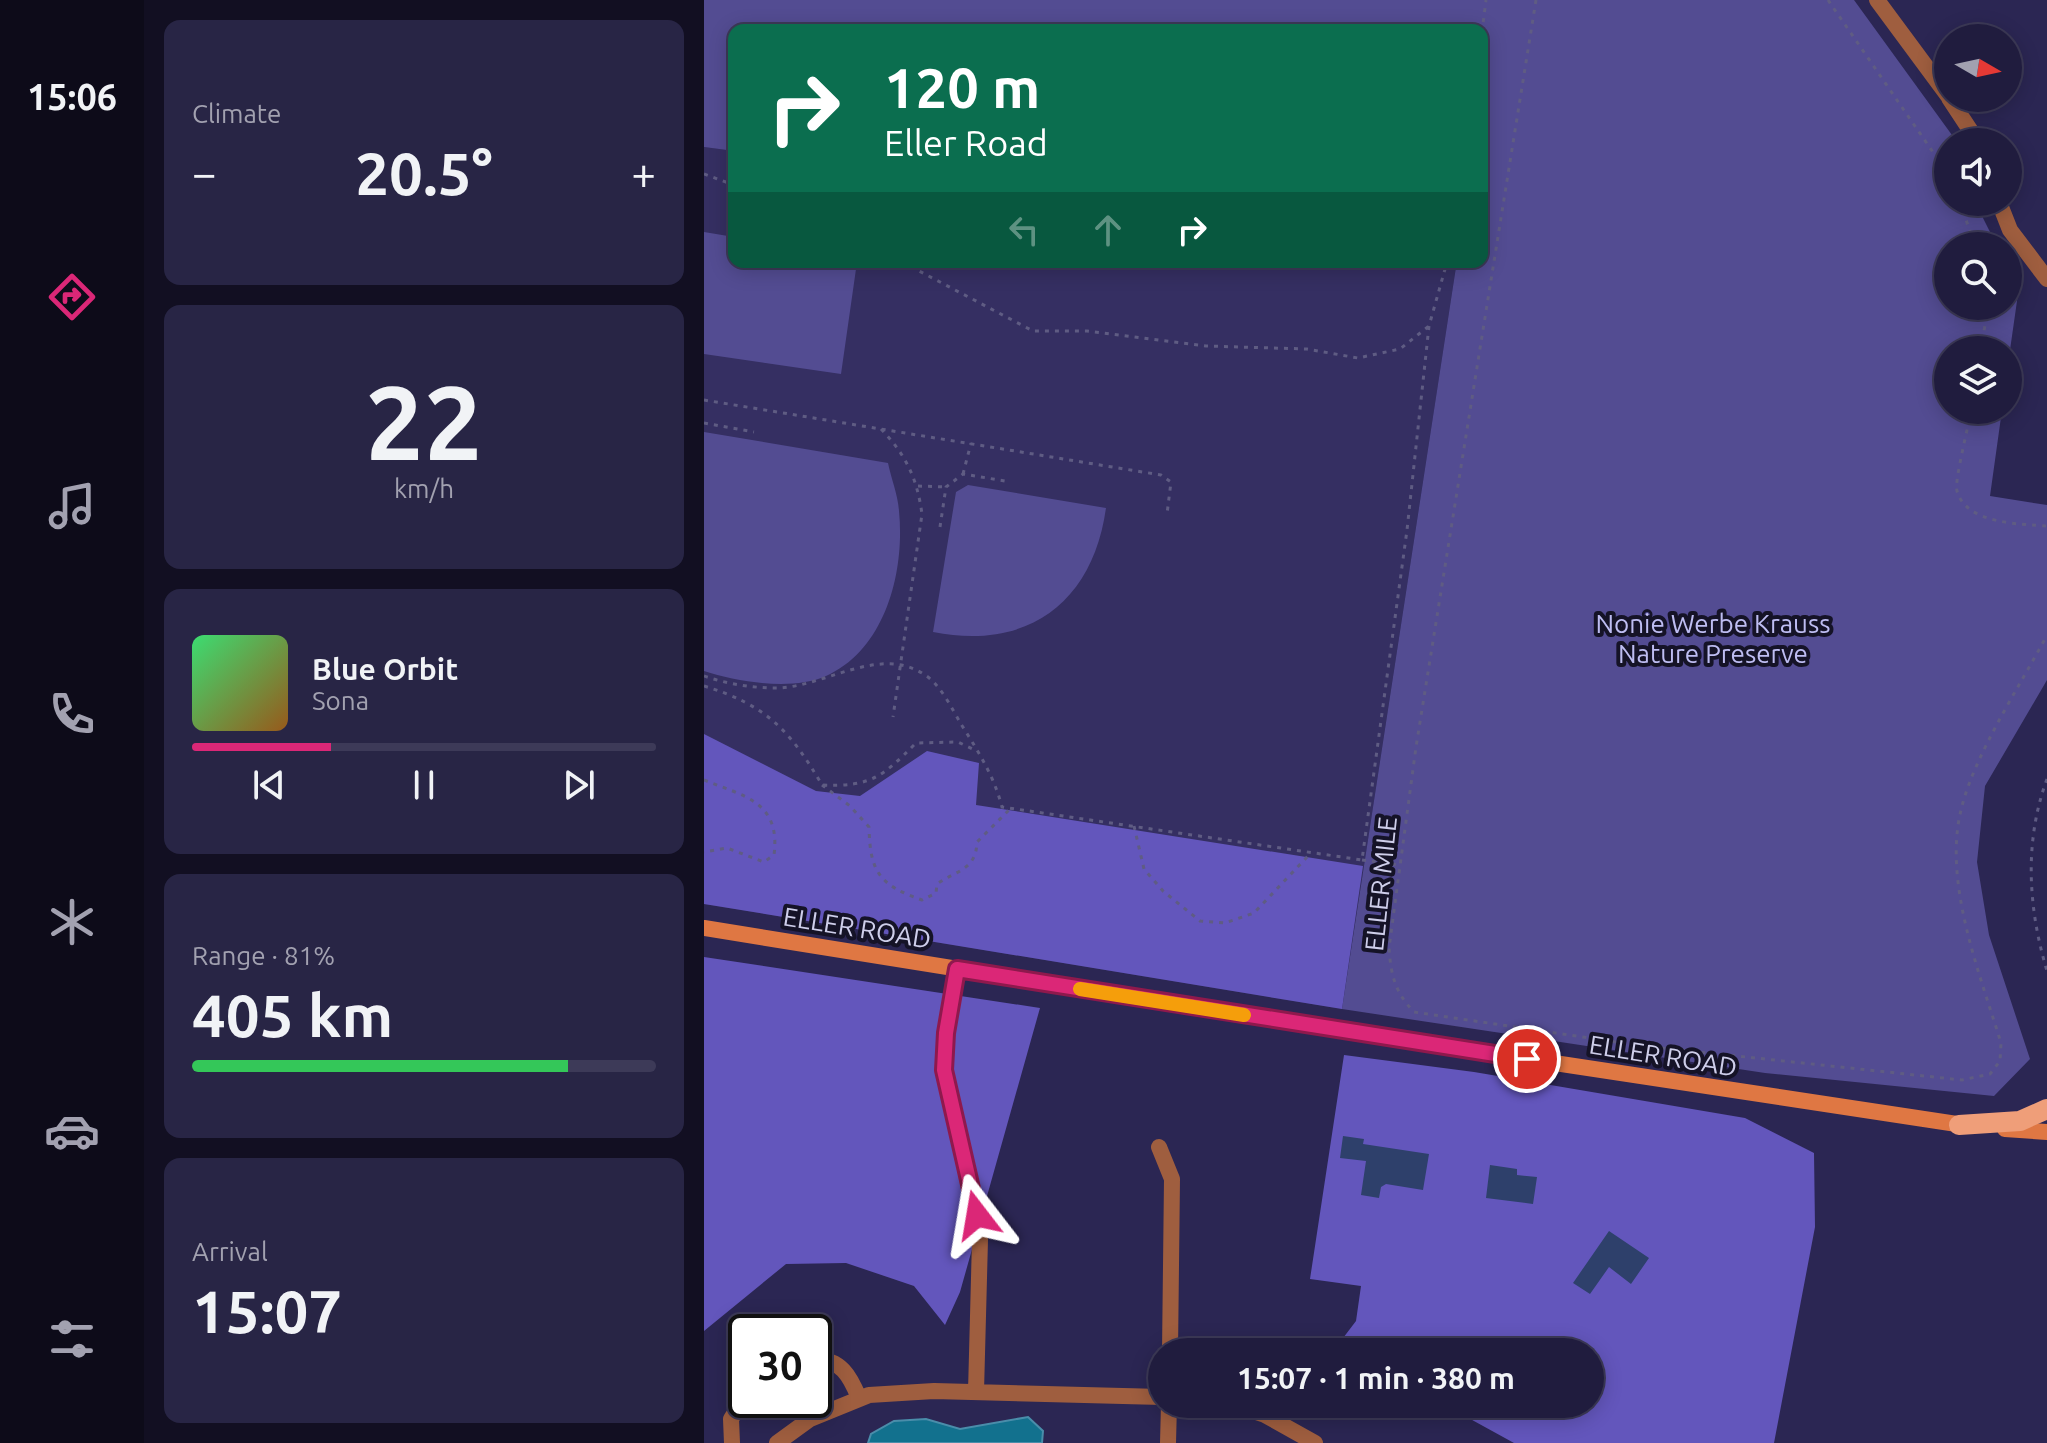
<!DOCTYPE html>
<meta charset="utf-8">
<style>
body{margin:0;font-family:Ubuntu,sans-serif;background:#282545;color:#f1f3f6;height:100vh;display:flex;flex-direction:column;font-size:30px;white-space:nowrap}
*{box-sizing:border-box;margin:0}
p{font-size:26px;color:#a2a1b0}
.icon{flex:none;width:44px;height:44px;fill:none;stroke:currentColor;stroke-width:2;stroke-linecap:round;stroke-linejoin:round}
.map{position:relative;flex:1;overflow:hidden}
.sheet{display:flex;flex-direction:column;gap:20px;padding:20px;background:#120f22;width:560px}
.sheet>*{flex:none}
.hud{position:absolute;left:24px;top:24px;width:760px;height:244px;border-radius:16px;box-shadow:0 4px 20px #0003,0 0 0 2px #3d3a58;background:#0b6e4f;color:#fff;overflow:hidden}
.needle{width:52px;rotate:99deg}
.controls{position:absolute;left:1230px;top:24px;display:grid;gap:16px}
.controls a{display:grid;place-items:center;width:88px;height:88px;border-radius:50%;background:#201c3e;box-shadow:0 4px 20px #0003,0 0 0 2px #3d3a58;font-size:40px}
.speed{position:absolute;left:24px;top:1314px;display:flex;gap:16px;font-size:40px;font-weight:700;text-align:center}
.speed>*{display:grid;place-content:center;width:104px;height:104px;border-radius:50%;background:#201c3e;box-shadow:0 4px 20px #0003,0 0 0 2px #3d3a58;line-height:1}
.speed .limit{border:4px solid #111;border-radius:12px;background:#fff;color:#111}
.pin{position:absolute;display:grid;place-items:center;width:68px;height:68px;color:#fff;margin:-34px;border:4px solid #fff;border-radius:50%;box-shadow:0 2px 8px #0007}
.me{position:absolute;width:88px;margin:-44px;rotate:346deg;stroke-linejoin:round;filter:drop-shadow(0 0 6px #0008)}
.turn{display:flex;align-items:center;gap:28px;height:168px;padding:0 24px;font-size:36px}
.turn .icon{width:104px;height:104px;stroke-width:2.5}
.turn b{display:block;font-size:56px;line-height:68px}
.lanes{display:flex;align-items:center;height:76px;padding:0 24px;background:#0003;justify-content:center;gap:40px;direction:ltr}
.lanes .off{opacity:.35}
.big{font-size:60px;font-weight:700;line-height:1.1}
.sheet .tile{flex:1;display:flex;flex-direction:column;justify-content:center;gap:12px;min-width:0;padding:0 28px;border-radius:16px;background:#282545}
.sheet .dial{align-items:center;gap:0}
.dial b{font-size:104px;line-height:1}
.song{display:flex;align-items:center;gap:24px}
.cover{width:96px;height:96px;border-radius:12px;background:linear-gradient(135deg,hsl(140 70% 55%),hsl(30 70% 35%))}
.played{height:8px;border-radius:4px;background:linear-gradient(90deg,#db2777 30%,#3d3a58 30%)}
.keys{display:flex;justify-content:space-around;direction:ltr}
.heat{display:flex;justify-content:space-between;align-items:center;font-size:44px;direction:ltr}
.charge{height:12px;border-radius:6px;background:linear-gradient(90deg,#34c759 81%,#3d3a58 0)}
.trip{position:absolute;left:444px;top:1338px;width:456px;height:80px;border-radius:40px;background:#201c3e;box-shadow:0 4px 20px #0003,0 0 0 2px #3d3a58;font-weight:700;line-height:80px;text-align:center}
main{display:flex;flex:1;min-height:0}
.menu{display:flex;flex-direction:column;width:144px;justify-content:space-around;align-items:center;background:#0d0b19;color:#a2a1b0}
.menu .icon{width:56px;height:56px}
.menu .current{color:#db2777}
.menu b{font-size:36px;color:#f1f3f6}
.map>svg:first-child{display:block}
.built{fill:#352f62}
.green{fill:#534c92}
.forest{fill:#6356bc}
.water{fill:#12718e;stroke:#4a8daa;stroke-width:2}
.building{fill:#2e406b}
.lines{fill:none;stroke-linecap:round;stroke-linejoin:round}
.path{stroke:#5f5c83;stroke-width:3;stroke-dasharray:4 6;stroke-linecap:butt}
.street{stroke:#9f5e3f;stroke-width:16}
.secondary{stroke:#df7743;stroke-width:16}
.primary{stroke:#ef9e79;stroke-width:20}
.route-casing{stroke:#8e194d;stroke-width:20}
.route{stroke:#db2777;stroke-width:14}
.slow{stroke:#f59e0b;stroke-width:14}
.labels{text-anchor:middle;stroke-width:8;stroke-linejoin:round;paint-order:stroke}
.park-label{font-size:26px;fill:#bebdf2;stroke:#151327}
.street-label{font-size:26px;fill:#ceceea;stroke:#151327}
</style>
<main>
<nav class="menu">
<b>15:06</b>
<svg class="icon current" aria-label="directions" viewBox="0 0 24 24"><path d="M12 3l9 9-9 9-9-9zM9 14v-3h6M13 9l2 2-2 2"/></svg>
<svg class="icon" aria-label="music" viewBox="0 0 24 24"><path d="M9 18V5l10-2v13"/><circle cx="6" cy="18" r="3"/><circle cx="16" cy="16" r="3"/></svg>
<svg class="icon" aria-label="phone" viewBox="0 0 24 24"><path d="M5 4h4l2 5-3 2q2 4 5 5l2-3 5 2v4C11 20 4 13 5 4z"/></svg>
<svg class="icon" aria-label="climate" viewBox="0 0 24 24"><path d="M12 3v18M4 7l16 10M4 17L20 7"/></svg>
<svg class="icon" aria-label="car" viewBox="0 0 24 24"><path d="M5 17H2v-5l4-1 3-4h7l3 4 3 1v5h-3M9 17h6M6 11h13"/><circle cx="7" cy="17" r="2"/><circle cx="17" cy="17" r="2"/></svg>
<svg class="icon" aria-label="filters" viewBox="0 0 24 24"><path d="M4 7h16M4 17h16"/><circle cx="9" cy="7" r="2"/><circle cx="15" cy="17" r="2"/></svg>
</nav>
<section class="sheet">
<div class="tile"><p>Climate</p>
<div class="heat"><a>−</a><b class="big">20.5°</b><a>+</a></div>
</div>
<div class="tile dial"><b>22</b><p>km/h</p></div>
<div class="tile">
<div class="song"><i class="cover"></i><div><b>Blue Orbit</b><p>Sona</p></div></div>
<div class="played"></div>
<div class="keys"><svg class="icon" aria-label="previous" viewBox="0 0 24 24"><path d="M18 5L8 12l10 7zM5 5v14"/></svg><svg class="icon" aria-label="pause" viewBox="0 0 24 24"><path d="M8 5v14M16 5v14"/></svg><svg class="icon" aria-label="next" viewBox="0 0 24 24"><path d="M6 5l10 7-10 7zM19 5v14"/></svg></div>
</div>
<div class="tile"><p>Range · 81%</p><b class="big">405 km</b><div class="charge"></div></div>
<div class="tile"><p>Arrival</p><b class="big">15:07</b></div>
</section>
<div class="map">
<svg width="1343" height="1443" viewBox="0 0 1343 1443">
<rect width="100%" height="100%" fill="#2b2653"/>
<!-- built -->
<path class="built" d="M0,147L30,151V262H723L752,267L638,1009L0,904Z"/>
<!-- green -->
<path class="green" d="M0,0H1150L1253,142H1244V202H1276L1279,218L1293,246H1244V306H1304V267L1315,287L1304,364V350H1244V410H1298L1286,496L1343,505V680L1281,786L1273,862L1285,935L1326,1059L1290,1096L1061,1073L638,1009L752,267L723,262H778V30H30V151L0,147Z
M0,232L30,237V262H153L137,374L0,354Z
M0,432L184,463C187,478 194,495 195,511C201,571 182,649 122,676C88,691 34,682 0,671Z
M264,485L402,508C389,602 324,651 229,632L252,492Z"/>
<!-- forest -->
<path class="forest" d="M0,734L112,791L156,796L223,751L275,763L272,805L659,866L638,1009L0,904Z
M0,957L336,1008L256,1292L241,1325L210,1286L142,1263L82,1264L0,1331Z
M640,1055L770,1072L1041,1118L1110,1153L1111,1227L1070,1443H810L739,1404H886V1352H644L633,1346L652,1321L657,1286L606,1279Z"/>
<!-- water -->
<path class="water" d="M324,1417L339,1431L338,1443H164L167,1434L190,1421L222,1419L256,1429Z"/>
<!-- building -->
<path class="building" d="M639,1136L660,1139L659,1144L725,1154L719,1190L682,1184L677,1187L675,1198L657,1195L662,1161L636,1158Z
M786,1165L813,1169V1175L833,1177L829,1204L782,1198Z
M905,1231L945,1258L927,1284L905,1267L886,1294L869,1283Z"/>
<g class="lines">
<!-- path -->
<path class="path" d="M832,0L712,747L685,948C687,976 691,992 710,1012L939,1046L1258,1080L1286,1074L1296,1061L1297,1043C1276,974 1239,883 1257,810C1270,755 1316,686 1343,635
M1124,0L1244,174
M778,32L782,0
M0,174L30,185
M1255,202L1272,246
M198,262L329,331H383L502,346L603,349L654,358L696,349L725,326
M1277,350L1284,306
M0,400L457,475L467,482L463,514
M1267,410C1265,425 1250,481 1253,491C1262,524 1316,524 1343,526
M0,423L50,432
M177,429C202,455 213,478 218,514L189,717
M259,474L267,443
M214,486L242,487
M236,527L242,487L259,474L301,481
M0,676C23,684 48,688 73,688C121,687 176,644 221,675C237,685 248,709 257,724C274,751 290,776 298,807L658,860L703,530L725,326L743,262
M0,686C62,705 86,730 118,785C167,787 178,777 212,743L254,742L273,751
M1343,779C1320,841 1324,908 1343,971
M0,780C39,796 77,801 70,855L60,862L23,848L0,852
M118,785L146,806L165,827C166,872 175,885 218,900L232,893L233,884C253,870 272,870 273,842L306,809
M430,826L440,869L459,891L496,921L521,923L550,913L605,855
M658,860L696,865"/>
<!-- street -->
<path class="street" d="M1173,0L1244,96
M1245,98L1274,142
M1295,202L1306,230L1343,279
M253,969L242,1033L240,1070L276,1240L272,1392
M455,1147L468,1179L466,1352
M110,1359C137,1359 146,1376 155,1398
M528,1404L561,1415L611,1443
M28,1443L27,1419L42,1395
M73,1443L106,1419L165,1395L230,1391L458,1397
M464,1443L465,1404"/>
<!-- secondary -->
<path class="secondary" d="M0,928L659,1034L1266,1126
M1301,1129L1343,1132"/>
<!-- primary -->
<path class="primary" d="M1255,1125L1316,1121L1343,1109"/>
</g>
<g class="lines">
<!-- route casing -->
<g class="route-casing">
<path id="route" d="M273,1215L240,1070L242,1033L253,969L823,1059"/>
</g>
<!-- route -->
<use href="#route" class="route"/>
<!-- slow -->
<path class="slow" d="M376,989L540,1015"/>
</g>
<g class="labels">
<!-- park labels -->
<g class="park-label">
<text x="1009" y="633">Nonie Werbe Krauss<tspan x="1009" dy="30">Nature Preserve</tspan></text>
</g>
<!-- street labels -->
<g class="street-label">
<text transform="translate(677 884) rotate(-84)" y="9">ELLER MILE</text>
<text transform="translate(153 928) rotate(9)" y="9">ELLER ROAD</text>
<text transform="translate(959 1056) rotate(9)" y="9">ELLER ROAD</text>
</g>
</g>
</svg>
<div class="controls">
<a><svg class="needle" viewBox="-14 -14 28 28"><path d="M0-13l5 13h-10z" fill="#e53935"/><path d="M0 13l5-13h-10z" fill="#a2a1b0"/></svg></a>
<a><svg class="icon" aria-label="sound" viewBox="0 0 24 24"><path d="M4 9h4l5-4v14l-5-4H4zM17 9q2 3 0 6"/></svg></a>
<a><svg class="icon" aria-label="search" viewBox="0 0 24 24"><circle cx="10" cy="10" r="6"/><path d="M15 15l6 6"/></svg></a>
<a><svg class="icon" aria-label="layers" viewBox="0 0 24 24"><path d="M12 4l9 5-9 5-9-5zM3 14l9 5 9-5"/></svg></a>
</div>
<div class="speed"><div class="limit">30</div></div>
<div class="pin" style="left:823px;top:1059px;background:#d93025"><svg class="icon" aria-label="arrive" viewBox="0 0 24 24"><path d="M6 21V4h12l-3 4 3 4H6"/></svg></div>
<svg class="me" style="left:273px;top:1215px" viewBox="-20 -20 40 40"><path d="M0-17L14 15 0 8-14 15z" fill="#db2777" stroke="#fff" stroke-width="4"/></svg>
<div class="trip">15:07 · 1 min · 380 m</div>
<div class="hud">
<div class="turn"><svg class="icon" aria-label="right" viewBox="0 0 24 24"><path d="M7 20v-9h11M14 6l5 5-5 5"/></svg><div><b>120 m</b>Eller Road</div></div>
<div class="lanes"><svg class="icon off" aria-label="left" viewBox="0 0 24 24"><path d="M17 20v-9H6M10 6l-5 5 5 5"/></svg><svg class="icon off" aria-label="ahead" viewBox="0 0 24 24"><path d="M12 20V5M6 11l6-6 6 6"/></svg><svg class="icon" aria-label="right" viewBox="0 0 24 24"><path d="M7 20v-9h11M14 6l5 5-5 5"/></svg></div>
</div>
</div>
</main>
